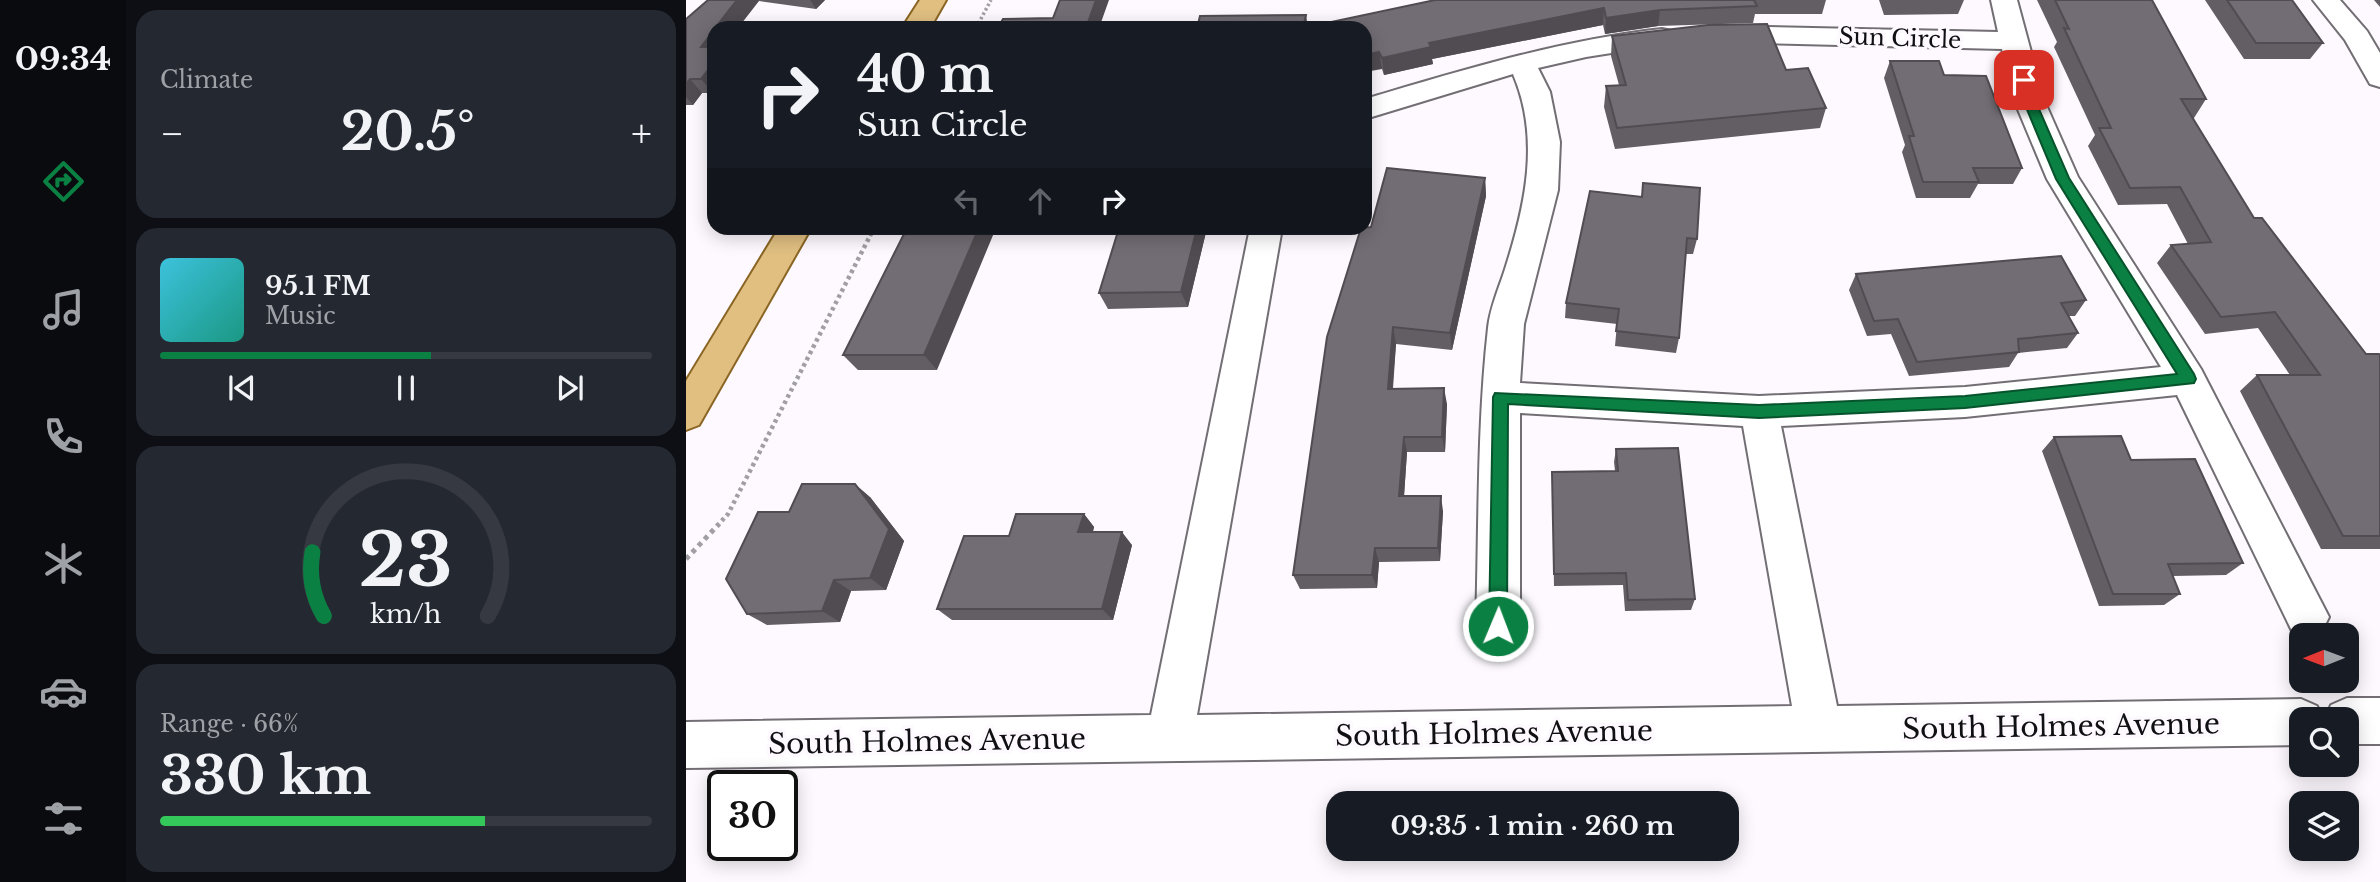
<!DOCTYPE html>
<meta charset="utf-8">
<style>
body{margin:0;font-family:"Libre Baskerville",serif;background:#242831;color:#f1f3f6;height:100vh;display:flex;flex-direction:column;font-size:26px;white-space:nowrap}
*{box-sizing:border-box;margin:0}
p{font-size:23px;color:#9ea1a6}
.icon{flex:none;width:38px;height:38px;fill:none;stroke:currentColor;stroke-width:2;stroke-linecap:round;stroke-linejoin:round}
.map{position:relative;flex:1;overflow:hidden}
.side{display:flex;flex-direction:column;gap:10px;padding:10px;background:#0d0f14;width:560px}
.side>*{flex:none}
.banner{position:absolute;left:21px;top:21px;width:665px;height:214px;border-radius:21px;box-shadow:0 4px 18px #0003;background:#171b24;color:#f1f3f6;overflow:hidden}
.needle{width:46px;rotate:269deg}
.controls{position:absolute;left:1603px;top:623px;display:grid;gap:14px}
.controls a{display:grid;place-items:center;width:70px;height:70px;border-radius:14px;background:#171b24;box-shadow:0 4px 18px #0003;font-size:35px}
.speed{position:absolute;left:21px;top:770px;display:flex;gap:14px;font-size:35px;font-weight:700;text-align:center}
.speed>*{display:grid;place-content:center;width:91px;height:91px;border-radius:50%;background:#171b24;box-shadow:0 4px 18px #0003;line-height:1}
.speed .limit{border:4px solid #111;border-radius:10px;background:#fff;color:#111}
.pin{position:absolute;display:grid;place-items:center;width:60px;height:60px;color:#fff;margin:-30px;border-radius:14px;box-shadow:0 4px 10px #0006}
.me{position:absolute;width:77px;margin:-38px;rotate:1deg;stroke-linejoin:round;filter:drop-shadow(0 0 5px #0008)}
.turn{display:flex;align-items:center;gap:24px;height:147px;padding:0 35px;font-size:32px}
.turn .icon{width:91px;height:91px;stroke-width:2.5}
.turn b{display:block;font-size:49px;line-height:60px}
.lanes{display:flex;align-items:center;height:66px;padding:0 35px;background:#0003;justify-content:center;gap:35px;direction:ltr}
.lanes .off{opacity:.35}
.big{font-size:52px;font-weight:700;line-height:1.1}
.side .tile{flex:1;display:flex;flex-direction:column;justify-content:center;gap:10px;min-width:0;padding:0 24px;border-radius:21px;background:#242831}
.side .dial{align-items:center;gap:0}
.dial svg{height:182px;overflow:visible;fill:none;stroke:#363941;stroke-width:7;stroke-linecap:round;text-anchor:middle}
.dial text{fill:#f1f3f6;stroke:none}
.song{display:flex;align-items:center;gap:21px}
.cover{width:84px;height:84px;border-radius:10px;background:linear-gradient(135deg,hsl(190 70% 55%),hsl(170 70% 35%))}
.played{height:7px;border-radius:4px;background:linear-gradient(90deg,#0b8043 55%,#363941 55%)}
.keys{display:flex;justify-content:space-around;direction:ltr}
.heat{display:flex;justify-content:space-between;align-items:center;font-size:38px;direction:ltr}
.charge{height:10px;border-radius:5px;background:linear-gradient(90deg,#34c759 66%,#363941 0)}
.trip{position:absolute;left:640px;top:791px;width:413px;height:70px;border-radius:21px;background:#171b24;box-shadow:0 4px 18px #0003;font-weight:700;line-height:70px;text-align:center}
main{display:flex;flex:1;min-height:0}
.tabs{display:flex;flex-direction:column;width:126px;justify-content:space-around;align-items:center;background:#090b0e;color:#9ea1a6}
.tabs .icon{width:49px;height:49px}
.tabs .selected{color:#0b8043}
.tabs b{font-size:32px;color:#f1f3f6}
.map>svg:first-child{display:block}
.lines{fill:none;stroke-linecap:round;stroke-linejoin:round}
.minor-casing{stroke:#726e74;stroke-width:4}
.major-casing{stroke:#8a6523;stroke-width:4}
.path-far2{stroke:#a19fa3;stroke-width:3.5;stroke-dasharray:2.5 2.5;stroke-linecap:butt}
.path-far1{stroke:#a19fa3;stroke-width:4.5;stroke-dasharray:3.5 3.5;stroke-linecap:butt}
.path{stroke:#a19fa3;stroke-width:5;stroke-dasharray:4.5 4.5;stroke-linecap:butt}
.minor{fill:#fff;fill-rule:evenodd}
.major{fill:#e0bf81;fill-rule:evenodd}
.wall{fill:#625e64}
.shaded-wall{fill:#504c51}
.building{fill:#726d74;stroke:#504c51;stroke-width:2}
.route{fill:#0b8043;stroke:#07532c;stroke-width:2}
.labels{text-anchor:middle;stroke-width:7;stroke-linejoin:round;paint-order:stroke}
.street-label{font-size:23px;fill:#100f11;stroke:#fdf9ff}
.near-street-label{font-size:28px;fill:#100f11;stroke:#fdf9ff}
</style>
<main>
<nav class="tabs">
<b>09:34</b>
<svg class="icon selected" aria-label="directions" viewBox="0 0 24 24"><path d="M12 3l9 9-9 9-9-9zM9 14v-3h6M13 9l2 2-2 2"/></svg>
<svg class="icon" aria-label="music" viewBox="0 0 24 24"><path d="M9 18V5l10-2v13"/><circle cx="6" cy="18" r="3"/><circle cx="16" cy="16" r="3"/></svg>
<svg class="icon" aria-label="phone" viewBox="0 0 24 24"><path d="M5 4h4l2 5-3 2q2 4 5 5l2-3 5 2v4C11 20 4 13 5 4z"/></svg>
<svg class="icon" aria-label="climate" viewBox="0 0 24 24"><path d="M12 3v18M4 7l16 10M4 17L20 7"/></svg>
<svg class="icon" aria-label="car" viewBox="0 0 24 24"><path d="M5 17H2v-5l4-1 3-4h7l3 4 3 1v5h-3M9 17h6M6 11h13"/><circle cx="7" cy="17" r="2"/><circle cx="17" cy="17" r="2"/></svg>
<svg class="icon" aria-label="filters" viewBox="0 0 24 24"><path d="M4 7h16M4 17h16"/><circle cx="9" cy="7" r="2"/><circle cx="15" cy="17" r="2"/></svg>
</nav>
<section class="side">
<div class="tile"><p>Climate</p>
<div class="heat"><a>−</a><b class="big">20.5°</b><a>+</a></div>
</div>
<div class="tile">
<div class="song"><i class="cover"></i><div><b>95.1 FM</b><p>Music</p></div></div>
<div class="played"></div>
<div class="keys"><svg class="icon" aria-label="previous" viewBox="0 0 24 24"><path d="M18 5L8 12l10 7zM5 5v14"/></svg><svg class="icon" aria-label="pause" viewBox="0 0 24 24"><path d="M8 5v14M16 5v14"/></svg><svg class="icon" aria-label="next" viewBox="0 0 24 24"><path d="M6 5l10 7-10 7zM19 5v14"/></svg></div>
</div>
<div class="tile dial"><svg viewBox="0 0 100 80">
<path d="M14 69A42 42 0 1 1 86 69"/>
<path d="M14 69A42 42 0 0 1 9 41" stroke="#0b8043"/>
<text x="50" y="56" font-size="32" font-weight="700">23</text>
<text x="50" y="72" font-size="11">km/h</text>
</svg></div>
<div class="tile"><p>Range · 66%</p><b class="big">330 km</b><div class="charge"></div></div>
</section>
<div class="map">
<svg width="1694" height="882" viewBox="0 0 1694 882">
<rect width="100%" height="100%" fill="#fdf9ff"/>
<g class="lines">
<!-- minor casing -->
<g class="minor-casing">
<path id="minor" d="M1305,0H1331L1358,100L1392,177L1515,369L1643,617L1636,631L1626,635L1606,631L1491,395L1279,417L1095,426L1151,706L1615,699L1631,706L1637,719H1615V745L0,768V722L465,715L564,228H596L511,715L1106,706L1057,426L834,413V626L827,641L812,647L797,641L790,626C793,527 791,426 802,328C804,307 814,286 820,266C840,203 854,137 827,74L679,119V99C777,70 874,40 976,29L986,31L990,37L986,43L976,45L900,57L852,68L864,92L874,142L872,190L838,324L834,383L1073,396L1279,387L1475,367L1361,179L1328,100L1316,49L1032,42L1022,40L1018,34L1022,28L1032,26L1312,32Z
M1627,0H1654L1681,31L1694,53V87L1684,84L1659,40Z
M1661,698H1694V744H1661V719H1639L1645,705Z"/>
</g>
<!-- major casing -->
<g class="major-casing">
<path id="major" d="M234,0H260L244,28H216Z
M93,228H125L13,425L0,430V381Z"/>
</g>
<!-- path-far2 -->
<path class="path-far2" d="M290,28L305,0
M184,236L188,228"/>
<!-- path-far1 -->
<path class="path-far1" d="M31,526L42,514L185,234"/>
<!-- path -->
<path class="path" d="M0,559L33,524"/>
<!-- minor -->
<use href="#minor" class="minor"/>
<!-- major -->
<use href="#major" class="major"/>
</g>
<!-- wall -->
<path class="wall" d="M22,0H139L130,9L73,1L28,28L27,93H16L7,105H0V19Z
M749,0H1140L1136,14H1069L1067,23L972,26L919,34L917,25L746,59L747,64L698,75L696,69L622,27Z
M1193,0H1278L1272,14L1198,15Z
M1351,0H1466L1520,99L1508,118H1506L1568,218L1680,354L1694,355V549H1635L1554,391L1571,375H1604L1572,328L1519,334L1471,263L1485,245L1502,244L1481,204L1432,205L1402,146L1409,135L1368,47L1371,42Z
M1519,0H1606L1637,43L1624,59H1558Z
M1688,0H1694V7Z
M926,36L1100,70L1140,108L1134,128L929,149L918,107L920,86L933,85L925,56Z
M1204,61L1336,168L1327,184H1292L1284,198H1230L1216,152L1219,145L1198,78Z
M799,178L800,196L766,350L710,344L707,389L761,404L759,452H721L718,496L757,511L754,561L693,562L691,588L614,589L607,575L685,227Z
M956,197L1011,239L1007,254H1000L993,338L990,353L929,346L931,324L879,318L880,303Z
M221,228L251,370H172L157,355Z
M521,228L502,307L422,309L413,293Z
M1170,274L1400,300L1389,316H1383L1392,333L1381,348L1332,353L1323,367L1223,376L1205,334L1181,336L1163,290Z
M1368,437L1445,460L1557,563L1540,575L1487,576L1494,594L1478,605L1413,606L1356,451Z
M930,449L1009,599L1005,610L939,611L937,585L868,586L866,472L929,471L928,462Z
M184,497L218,541L200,590L165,591L154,622L81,625L61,614L103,512Z
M398,514L408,527L407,532L446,545L427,620H266L251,609L323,536Z"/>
<!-- shaded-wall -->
<path class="shaded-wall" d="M51,0H72L73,1L52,28H29Z
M124,0H139L130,9Z
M410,0H423L413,28H400Z
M918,8L917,25L746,59L747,64L698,75L696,58L743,43Z
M974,10L972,26L919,34L920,18Z
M620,15L622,28H617Z
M28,30V59L15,47Z
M693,52L696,69L679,72V55Z
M28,62V92L27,93L15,79Z
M4,79L16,93L7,105L0,97V84Z
M799,178L800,196L766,350L764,333Z
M293,228H310L251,370L238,355Z
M511,228H521L502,307L495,292Z
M707,327L710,344L705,405L702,389Z
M758,388L761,404L759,452L756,437Z
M718,437L721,452L717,511L713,496Z
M169,484L184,497L218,541L200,590L184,578Z
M755,496L757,511L754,561L752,548Z
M398,514L408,527L403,545L392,532Z
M436,532L446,545L427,620L416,609Z
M689,548L693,562L691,588L686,575Z
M148,580L165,591L154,622L136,611Z"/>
<!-- building -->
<path class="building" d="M22,0H51L29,28H28V30L15,47H28V62L15,79H4L0,84V19Z
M374,0H410L400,28H312L317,19L367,18Z
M749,0H1068L1071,6L974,10L920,18L918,8L743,43L745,47L696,58L693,52L679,55V28H511L514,16L620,15L617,28Z
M1369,0H1466L1520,99H1495L1568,218H1576L1680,354H1693L1694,355V536H1657L1571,375H1634L1589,312L1535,317L1485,245L1525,242L1494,187L1444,188L1413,128H1425L1378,28L1383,29Z
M1541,0H1606L1637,43H1570Z
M1081,24L1100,70L1122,68L1140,108L931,128L920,86L940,85L926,36L1022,25Z
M1204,61H1253L1258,75L1300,76L1336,168H1287L1293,182H1237L1223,136H1228Z
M701,168L799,178L764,333L707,327L702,389L758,388L756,437H718L713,496H755L752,548H689L686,575H607L641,337L675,228L685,227Z
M957,183L1014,188L1011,239L1001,238L993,338L930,331L933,309L880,303L904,191L956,197Z
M221,228H293L238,355H157Z
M433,228H511L495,292L413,293Z
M1375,256L1400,300L1375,303L1392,333L1332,339L1333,352L1231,362L1212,319L1188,321L1170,274Z
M1435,436L1445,460L1509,459L1557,563L1482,564L1494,594H1427L1368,437Z
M992,448L1009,599L942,600L940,573L868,574L866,472L932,471L930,449Z
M116,484H169L203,529L184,578L148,580L136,611L61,614L40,579L72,512H103Z
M330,514H398L392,532H436L416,609H251L278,536H323Z"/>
<!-- route -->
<path class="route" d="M1338,77L1344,80L1349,100L1383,178L1508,374L1510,379L1508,383L1279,408L1073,418L822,404L821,626L818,632L812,634L805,632L803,626L807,397L809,393L1073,405L1279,396L1491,374L1370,179L1337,100L1332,80Z"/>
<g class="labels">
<!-- street labels -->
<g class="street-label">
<text transform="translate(1214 38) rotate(2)" y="8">Sun Circle</text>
</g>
<!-- near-street labels -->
<g class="near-street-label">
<text transform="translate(1375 726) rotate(-1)" y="10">South Holmes Avenue</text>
<text transform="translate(808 733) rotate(-1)" y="10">South Holmes Avenue</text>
<text transform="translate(241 741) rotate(-1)" y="10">South Holmes Avenue</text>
</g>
</g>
</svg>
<div class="controls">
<a><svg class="needle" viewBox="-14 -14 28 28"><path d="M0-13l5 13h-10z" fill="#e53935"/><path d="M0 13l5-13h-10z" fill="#9ea1a6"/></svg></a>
<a><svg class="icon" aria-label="search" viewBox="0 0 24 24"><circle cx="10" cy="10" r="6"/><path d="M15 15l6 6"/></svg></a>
<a><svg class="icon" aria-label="layers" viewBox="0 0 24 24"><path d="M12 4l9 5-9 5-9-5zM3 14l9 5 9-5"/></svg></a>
</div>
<div class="speed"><div class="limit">30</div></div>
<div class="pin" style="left:1338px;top:80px;background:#d93025"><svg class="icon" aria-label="arrive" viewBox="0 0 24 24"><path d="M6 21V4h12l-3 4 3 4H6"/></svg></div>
<svg class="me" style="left:812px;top:626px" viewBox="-20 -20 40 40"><circle r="17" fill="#0b8043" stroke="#fff" stroke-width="3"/><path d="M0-11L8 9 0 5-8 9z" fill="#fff"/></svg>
<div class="trip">09:35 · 1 min · 260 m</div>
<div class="banner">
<div class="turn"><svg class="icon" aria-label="right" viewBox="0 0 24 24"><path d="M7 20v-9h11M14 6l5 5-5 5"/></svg><div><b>40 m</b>Sun Circle</div></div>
<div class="lanes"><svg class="icon off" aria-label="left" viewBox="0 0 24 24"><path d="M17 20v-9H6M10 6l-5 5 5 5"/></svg><svg class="icon off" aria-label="ahead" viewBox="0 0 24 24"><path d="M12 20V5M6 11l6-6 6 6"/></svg><svg class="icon" aria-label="right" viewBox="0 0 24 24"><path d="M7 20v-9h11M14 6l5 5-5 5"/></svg></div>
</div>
</div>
</main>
